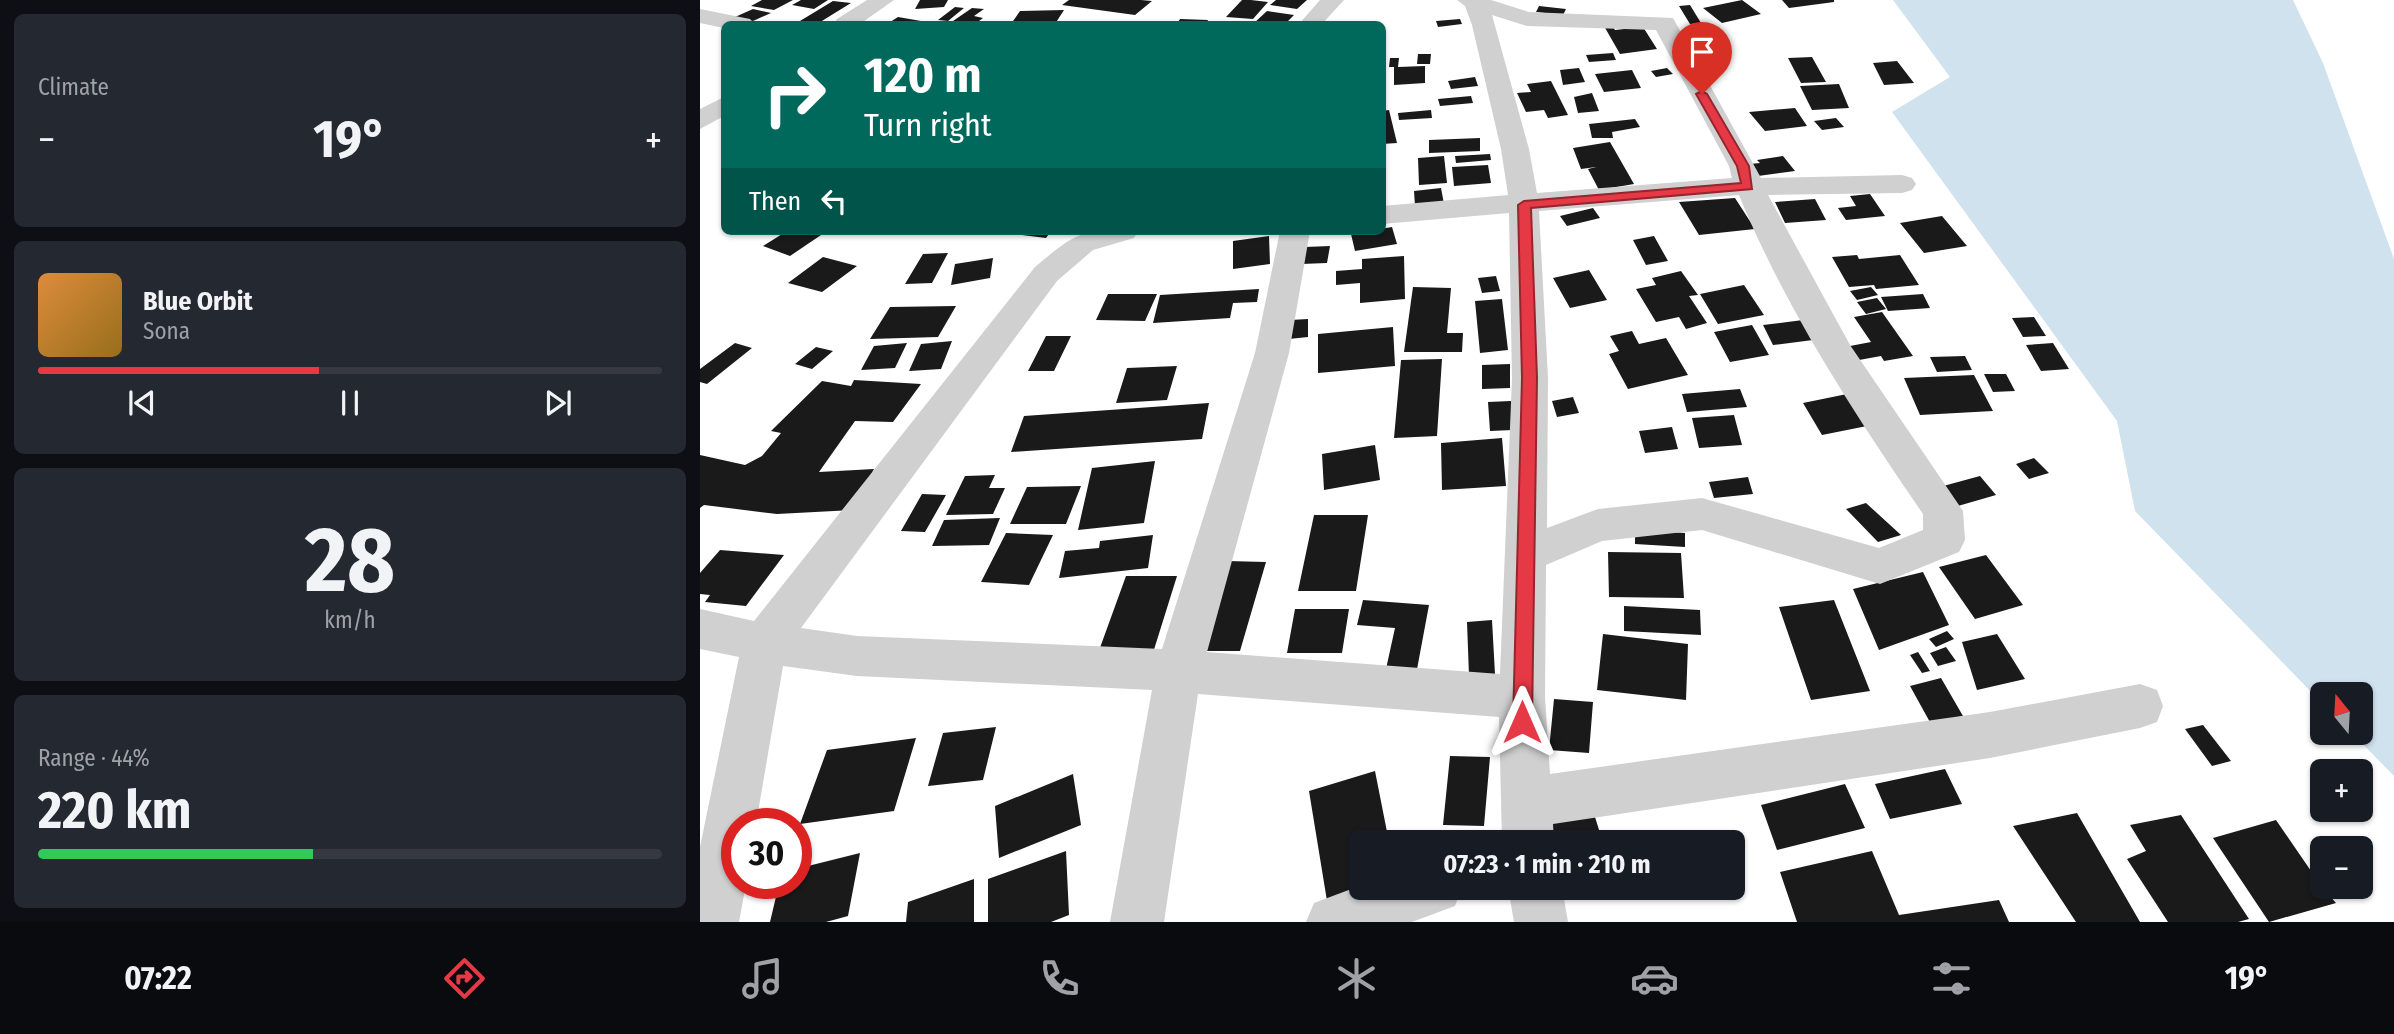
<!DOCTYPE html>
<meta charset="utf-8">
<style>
body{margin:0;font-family:"Fira Sans Condensed",sans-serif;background:#242831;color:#f1f3f6;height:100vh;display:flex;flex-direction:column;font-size:26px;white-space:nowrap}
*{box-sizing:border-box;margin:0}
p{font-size:23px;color:#9ea1a6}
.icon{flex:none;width:38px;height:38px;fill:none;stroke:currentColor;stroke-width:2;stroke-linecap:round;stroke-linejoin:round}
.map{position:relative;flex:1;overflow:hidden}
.panel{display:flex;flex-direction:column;gap:14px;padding:14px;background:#0d0f14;width:700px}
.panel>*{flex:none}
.banner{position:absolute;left:21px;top:21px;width:665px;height:214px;border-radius:10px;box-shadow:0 2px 5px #0004;background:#00695c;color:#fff;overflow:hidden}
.needle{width:46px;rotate:342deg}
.fabs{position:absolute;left:1610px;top:682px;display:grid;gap:14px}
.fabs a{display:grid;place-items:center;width:63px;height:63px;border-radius:10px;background:#171b24;box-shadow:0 2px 5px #0004;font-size:35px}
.speed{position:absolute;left:21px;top:808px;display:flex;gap:14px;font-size:35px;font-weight:700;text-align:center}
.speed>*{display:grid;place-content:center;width:91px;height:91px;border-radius:50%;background:#171b24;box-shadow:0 2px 5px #0004;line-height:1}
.speed .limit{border:10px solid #d22;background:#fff;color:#111}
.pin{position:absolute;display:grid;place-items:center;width:60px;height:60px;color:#fff;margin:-72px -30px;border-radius:50% 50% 50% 0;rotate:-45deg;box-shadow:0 0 7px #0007}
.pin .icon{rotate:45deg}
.me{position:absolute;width:77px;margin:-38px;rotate:0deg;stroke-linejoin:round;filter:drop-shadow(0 0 5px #0008)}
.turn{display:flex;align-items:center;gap:24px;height:147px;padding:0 28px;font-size:32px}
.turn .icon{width:91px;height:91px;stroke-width:2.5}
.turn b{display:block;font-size:49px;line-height:60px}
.then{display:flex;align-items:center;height:66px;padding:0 28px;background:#0003;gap:14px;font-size:26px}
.big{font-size:52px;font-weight:700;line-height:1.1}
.panel .tile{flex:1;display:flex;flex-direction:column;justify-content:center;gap:10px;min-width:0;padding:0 24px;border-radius:10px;background:#242831}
.panel .dial{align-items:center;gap:0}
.dial b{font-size:91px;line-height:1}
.song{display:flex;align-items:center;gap:21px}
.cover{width:84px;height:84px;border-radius:10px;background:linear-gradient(135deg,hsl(30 70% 55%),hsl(40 70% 35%))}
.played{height:7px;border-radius:4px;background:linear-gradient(90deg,#e63946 45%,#363941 45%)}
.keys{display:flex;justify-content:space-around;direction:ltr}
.heat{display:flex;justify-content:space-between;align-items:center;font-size:38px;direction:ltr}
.charge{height:10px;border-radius:5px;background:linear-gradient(90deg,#34c759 44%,#363941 0)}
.trip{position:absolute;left:649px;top:830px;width:396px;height:70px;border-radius:10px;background:#171b24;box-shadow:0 2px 5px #0004;font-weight:700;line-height:70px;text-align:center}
.dock{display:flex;height:112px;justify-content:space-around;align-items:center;background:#090b0e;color:#9ea1a6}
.dock .icon{width:49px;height:49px}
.dock .on{color:#e63946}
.dock b{font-size:32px;color:#f1f3f6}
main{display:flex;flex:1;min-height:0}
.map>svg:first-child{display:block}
.water{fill:#cfe2ee}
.building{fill:#1a1a1a}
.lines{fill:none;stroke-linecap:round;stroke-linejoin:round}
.minor{fill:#d0d0d0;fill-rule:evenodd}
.route{fill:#e63946;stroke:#96252e;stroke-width:2}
</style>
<main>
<section class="panel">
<div class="tile"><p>Climate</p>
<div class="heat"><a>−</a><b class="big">19°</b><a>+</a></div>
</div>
<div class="tile">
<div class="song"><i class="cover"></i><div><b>Blue Orbit</b><p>Sona</p></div></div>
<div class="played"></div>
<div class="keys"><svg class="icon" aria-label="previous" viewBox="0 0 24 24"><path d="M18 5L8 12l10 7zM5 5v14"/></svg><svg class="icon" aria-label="pause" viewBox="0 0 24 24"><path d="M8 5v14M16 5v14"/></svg><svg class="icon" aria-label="next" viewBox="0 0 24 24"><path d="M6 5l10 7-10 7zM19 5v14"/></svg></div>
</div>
<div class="tile dial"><b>28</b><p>km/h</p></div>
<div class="tile"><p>Range · 44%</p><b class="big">220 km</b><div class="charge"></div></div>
</section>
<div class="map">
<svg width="1694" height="922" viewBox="0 0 1694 922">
<rect width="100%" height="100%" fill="#fff"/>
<!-- water -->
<path class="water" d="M1193,0H1593L1623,63L1694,259V776L1652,733H1661V695H1622V703L1435,511L1417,421L1192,112L1250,77Z"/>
<!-- building -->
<path class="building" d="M62,0H93L74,10L51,6Z
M101,0H128L114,9L92,5Z
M220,0H248L244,7L215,9Z
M369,0H441L452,1L435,15L362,5Z
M542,0H551L568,2L553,19L526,17Z
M576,0H607L597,9L570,5Z
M1042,0L1061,14L1022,23L1003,8Z
M1082,0H1134V2L1089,8Z
M133,1L151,3L117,24H95Z
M990,5L1001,23L990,24L979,6Z
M839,6L866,9L863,15L836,12Z
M255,7L264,8L248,21L238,20Z
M272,8L284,9L274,16L283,18L275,24L253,21Z
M53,9L71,13L53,21L35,17Z
M364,10L355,24H311L320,11Z
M567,11L594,15L585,24H553Z
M198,17L221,21L216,24H187Z
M480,19L508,20L506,24H477Z
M760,19L762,24L738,27L736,21Z
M912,25L915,30L943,27L957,49L920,54L904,26Z
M913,53L916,60L889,62L886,55Z
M718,54H731L730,64H717Z
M1112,57L1126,82L1101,83L1088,58Z
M690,58H699L698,67L725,66V83L694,85V67H689Z
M1197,61L1214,83L1184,85L1173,63Z
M879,68L885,82L863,85L860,70Z
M967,68L973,74L956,77L951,71Z
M932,70L941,88L904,92L895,74Z
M775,77L778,86L751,89L748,81Z
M851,81L868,115L848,118L844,110L826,112L817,93L831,92L827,84Z
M1139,84L1149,108L1112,110L1100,86Z
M892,93L899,111L878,113L874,97Z
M771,96L773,103L740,106L738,99Z
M1095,108L1107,126L1065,131L1049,112Z
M689,110L697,143L682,144V111Z
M731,110L732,118L699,120L698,113Z
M1136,118L1144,127L1122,130L1114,121Z
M935,119L940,127L912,132L913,138H892L889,124Z
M780,138V151L729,153V140Z
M910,142L934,184L899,190L888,169L896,167L881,169L873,148Z
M790,154L791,160L756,163L755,156Z
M744,156L747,183L719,185L718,158Z
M1083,156L1095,171L1058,176L1050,164L1060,163L1057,160Z
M788,165L791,183L754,186L752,167Z
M741,188L744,204L715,206L714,191Z
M1170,194L1185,216L1146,220L1138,208L1156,206L1150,196Z
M1035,198L1055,229L999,235L979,202Z
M1115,199L1126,220L1085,223L1075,202Z
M893,208L900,218L867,226L860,216Z
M1242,216L1267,246L1224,253L1200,223Z
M692,227L697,244L655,251L651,234Z
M87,231H108L121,235L90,256L63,246Z
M309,231H351L346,238L307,233Z
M569,236L570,264L533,269V241Z
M954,236L968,261L946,265L933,240Z
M630,246L627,263L601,264L605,247Z
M248,253L232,283L205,284L223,254Z
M1157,255L1159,259L1200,255L1219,285L1176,289L1174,285L1149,287L1132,257Z
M704,256L705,299L660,303V283L636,285V271L662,269V259Z
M123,257L157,266L122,292L88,283Z
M293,258L290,278L251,285L255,264Z
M889,270L907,300L870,308L853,278Z
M981,271L998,295L989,296L1007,323L986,329L979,317L956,322L936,289L956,285L952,278Z
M796,276L800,291L782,293L778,278Z
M1044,285L1064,315L1018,324L1000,294Z
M713,287L751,288L747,333H763L762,352H704Z
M1171,287L1178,295L1157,300L1150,291Z
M559,289L557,302L533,303L530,318L453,323L460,295Z
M408,294H457L445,321L396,320Z
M1223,294L1230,308L1188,311L1181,297Z
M1177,298L1186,309L1166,314L1157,302Z
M802,299L808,350L780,353L775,301Z
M256,306L238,337L170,339L190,307Z
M1182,312L1213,356L1184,361L1181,356L1159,360L1150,346L1171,342L1154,317Z
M1334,317L1346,336L1323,337L1312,318Z
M608,319V337L589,339L590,320Z
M1103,320L1113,340L1073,345L1063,325Z
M1052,325L1069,355L1030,362L1014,332Z
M693,327L695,366L618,373V334Z
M932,331L939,344L966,338L988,375L928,389L909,354L919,351L910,336Z
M346,336H371L354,371H328Z
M252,341L241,369L209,371L221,344Z
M35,343L52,348L7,384L0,382V369Z
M207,343L195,368L161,370L174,346Z
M1353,343L1369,369L1341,371L1326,345Z
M116,347L133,351L112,369L95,364Z
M1265,356L1272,370L1237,372L1230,357Z
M742,359L737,436L694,438L701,360Z
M810,364V388L782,389V365Z
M477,366L467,400L416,403L427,368Z
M1284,374H1306L1315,391L1293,392Z
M1274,375L1293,411L1220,415L1204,378Z
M154,380L221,384L193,422L155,421L119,472L174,469L153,510L77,514L4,505L0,508V455L45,465L62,456L81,433L71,431L122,381L151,386Z
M1040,389L1047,407L987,412L982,394Z
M1147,394L1167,426L1122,435L1103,403Z
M873,397L879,413L857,417L852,401Z
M811,401L813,430L790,431L788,402Z
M509,403L502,439L311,452L324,416Z
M1034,415L1042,445L999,448L992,418Z
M972,427L978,449L945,453L939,431Z
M802,438L806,486L742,490L741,443Z
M675,445L680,480L624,490L622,454Z
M1334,458L1349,473L1329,479L1316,464Z
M455,461L444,523L378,530L392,468Z
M295,475L289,488H305L293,514L246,515L265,476Z
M1280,476L1296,495L1251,508L1236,488Z
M1048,477L1053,494L1014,498L1009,482Z
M381,486L366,524H310L327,487Z
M222,494L246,495L225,532L201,531Z
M1166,503L1201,535L1178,542L1146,509Z
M614,515H668L656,591H598Z
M300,518L289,545L232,546L244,520Z
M935,530L985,533V547L935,544Z
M306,533L353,535L329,585L281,582Z
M453,535L448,568L359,578L365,551L399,548L400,541Z
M20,550L45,552L84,555L46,606L5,602L10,595L0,594V573Z
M908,552L981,553L984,598L909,597Z
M1286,555L1323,605L1275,619L1239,567Z
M527,561L566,562L540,651H499Z
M1223,572L1249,625L1179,650L1153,589Z
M426,576H477L452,656H397Z
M663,600L729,605L715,680L684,678L695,628L657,625Z
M1134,600L1170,691L1111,700L1079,607Z
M924,606L1000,610L1001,635L924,631Z
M595,609H649L642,653H587Z
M792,620L795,674L769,676L767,622Z
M1247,631L1254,639L1236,647L1229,639Z
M903,634L988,644L986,700L897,690Z
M1297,634L1325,679L1277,690L1262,642Z
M1246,647L1256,661L1238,666L1230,653Z
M1218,652L1230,671L1222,673L1210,655Z
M1241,678L1263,716L1231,724L1210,686Z
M854,699L893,702L889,753L849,750Z
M1503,725L1531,761L1512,766L1485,729Z
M296,727L283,780L228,786L243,733Z
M216,738L194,811L100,824L127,750Z
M750,756L790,757L784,826L743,825Z
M1245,769L1262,804L1190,819L1175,784Z
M675,771L689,842H662V887L628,907L609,791Z
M373,774L381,825L299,858L295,806Z
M1145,784L1165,828L1077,850L1061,805Z
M890,801L900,833L873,842H855L846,813Z
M1377,813L1440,922H1376L1313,826Z
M1481,815L1549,919L1538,922H1468L1427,859L1446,851L1430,825Z
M1576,820L1622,887L1636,903L1569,922L1513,838Z
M366,851L369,915L351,922H288V879Z
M1172,851L1199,915L1299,900L1309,922H1097L1080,872Z
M160,853L148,916L126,922H70L79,884H96V869Z
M274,879V922H206L208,902Z"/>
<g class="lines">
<!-- minor -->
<path class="minor" d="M167,0H194L160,24H134L137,19Z
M620,0H644L622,24H599Z
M757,0H791L829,12L973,18L1061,178L1202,175L1212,178L1216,184L1212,190L1202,193L1068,195L1150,345L1263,511L1265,540L1259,552L1180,584L1002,530L902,541L846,565L845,697L850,774L1290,712L1440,684L1457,690L1463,706L1457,722L1440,728L1290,758L853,824L854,842H802L799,717L498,694L464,922H410L452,690L157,676L83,666L56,824H37V884H46L39,922H0V847L39,657L0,649V609L54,621L335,267C380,229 380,231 438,231L434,238L393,250L357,281L101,628L157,636L462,649L555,353L580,231H610L589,353L507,652L800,674L812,378L809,213L682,224V206L808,195L801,149L772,25L765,6ZM792,15L827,26L956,30L1029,166L1032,178L837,193L829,149ZM1039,195C1085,308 1154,413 1223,514V530L1179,548L1002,498L898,509L847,528L848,378L839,211Z
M0,9L50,19L54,24H24V28L0,23Z
M24,97V116L0,129V109Z
M662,885V887H762L755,906L712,922H606L614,903Z
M808,887H862L868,922H814Z"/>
</g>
<!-- route -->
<path class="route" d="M1002,91L1007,94L1049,166L1052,189L831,208L837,378L832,722L829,728L822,731L816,728L813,722L822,378L818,205L824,201L1041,183L1037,166L996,94Z"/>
</svg>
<div class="fabs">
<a><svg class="needle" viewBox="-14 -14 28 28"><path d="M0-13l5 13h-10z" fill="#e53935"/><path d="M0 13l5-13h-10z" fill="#9ea1a6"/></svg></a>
<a>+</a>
<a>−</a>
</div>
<div class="speed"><div class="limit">30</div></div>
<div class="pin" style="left:1002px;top:94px;background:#d93025"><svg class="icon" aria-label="arrive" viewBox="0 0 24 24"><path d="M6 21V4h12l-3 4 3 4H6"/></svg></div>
<svg class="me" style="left:822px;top:722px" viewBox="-20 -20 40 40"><path d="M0-17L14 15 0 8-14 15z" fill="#e63946" stroke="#fff" stroke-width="4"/></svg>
<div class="trip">07:23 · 1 min · 210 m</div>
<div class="banner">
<div class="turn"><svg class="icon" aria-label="right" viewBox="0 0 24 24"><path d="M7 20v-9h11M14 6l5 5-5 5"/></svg><div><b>120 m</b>Turn right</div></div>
<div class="then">Then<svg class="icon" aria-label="left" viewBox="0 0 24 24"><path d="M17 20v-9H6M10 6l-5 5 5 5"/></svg></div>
</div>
</div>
</main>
<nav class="dock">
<b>07:22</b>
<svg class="icon on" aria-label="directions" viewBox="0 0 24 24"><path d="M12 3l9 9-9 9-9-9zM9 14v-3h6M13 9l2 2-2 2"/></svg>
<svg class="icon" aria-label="music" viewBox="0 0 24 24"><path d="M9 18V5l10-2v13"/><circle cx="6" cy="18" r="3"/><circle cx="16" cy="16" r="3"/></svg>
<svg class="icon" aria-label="phone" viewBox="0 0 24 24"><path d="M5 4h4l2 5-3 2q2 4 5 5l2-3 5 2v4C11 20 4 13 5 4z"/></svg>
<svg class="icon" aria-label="climate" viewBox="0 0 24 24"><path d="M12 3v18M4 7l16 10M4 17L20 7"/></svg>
<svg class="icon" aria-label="car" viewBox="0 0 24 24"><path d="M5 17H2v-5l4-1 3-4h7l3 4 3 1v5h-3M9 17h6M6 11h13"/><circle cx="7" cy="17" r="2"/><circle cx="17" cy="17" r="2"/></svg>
<svg class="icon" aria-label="filters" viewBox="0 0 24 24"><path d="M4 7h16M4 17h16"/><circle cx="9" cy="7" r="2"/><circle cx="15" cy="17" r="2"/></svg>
<b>19°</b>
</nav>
